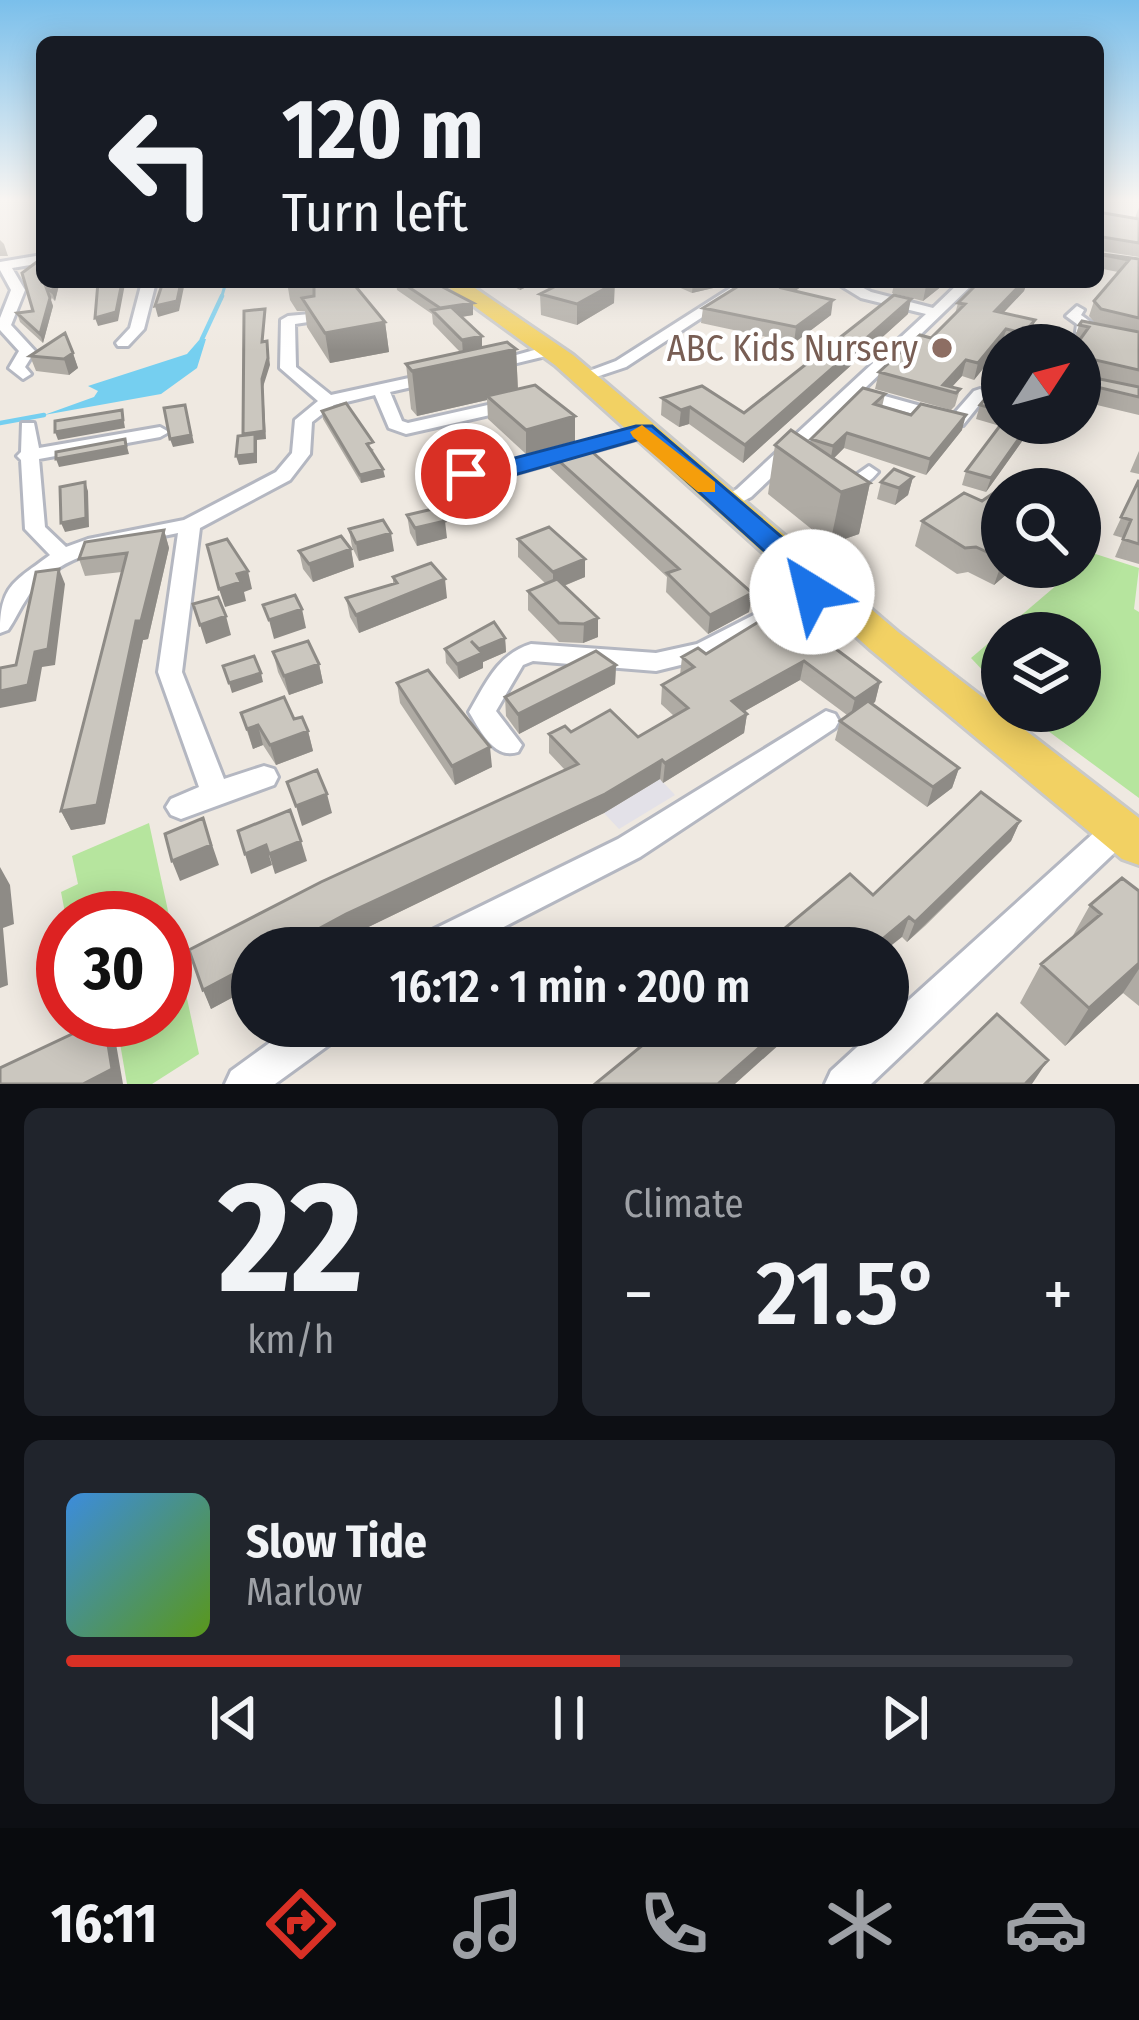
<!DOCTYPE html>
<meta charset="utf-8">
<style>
body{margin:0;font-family:"Fira Sans Condensed",sans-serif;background:#20242c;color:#f1f3f6;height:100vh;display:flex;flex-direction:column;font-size:45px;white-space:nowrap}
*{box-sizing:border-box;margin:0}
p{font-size:39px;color:#9ea1a6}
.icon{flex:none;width:66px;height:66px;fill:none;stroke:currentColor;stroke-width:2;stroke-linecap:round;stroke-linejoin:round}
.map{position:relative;height:1084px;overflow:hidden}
.drawer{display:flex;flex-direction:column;gap:24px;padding:24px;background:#0d0f14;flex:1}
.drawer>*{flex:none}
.top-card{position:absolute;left:36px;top:36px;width:1068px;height:252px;border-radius:18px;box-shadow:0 6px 30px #0003;background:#171b24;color:#f1f3f6;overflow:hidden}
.needle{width:78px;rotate:54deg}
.controls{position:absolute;left:981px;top:324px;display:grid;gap:24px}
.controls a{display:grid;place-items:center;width:120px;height:120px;border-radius:50%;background:#171b24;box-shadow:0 6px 30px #0003;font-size:60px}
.speed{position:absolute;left:36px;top:891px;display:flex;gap:24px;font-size:60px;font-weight:700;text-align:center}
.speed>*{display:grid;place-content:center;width:156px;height:156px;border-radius:50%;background:#171b24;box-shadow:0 6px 30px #0003;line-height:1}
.speed .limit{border:18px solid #d22;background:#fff;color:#111}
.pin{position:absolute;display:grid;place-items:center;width:102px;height:102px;color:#fff;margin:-51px;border:6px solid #fff;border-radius:50%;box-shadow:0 3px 12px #0007}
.me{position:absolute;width:132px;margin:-66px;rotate:324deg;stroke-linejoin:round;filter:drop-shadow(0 0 9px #0008)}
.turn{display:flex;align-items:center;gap:42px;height:252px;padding:0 48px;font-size:54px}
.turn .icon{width:156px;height:156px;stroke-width:2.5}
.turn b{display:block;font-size:84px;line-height:102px}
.big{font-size:90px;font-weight:600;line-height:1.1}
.drawer .card{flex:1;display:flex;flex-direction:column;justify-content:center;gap:18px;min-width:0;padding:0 42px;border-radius:18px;background:#20242c}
.drawer .dial{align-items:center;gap:0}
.dial b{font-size:156px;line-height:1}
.song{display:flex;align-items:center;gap:36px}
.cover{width:144px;height:144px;border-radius:18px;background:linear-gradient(135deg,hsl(210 70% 55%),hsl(90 70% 35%))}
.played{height:12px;border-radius:6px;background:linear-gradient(90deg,#d93025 55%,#363941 55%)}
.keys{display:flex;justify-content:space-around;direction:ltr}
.heat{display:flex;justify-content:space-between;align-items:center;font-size:66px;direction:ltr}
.drawer .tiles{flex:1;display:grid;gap:24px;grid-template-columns:1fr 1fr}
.card:last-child{grid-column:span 2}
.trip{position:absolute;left:231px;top:927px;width:678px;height:120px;border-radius:60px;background:#171b24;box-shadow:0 6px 30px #0003;font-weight:600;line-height:120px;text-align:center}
.menu{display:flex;height:192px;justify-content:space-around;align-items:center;background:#090b0e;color:#9ea1a6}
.menu .icon{width:84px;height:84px}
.menu .current{color:#d93025}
.menu b{font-size:54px;color:#f1f3f6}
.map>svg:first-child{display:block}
.industrial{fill:#e3e1e8}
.green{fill:#b6e59e}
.water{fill:#75cff0}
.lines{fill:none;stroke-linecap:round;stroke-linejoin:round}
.stream-far1{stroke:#75cff0;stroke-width:3}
.stream{stroke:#75cff0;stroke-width:4.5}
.minor-casing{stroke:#b4b7c1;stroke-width:6}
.primary-casing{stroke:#c9c9c9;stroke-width:6}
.minor{fill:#fff;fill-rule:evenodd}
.primary{fill:#f2d163;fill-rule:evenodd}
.wall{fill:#afaba4}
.shaded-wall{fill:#8e8b86}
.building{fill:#cbc7bf;stroke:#8e8b86;stroke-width:3}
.route{fill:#1a73e8;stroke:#114b97;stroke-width:3}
.slow{fill:#f59e0b}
.education-dot{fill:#8d6e63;stroke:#fff;stroke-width:4.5}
.labels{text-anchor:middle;stroke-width:9;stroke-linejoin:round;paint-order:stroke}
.far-education-label{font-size:36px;fill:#785e54;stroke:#fff;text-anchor:end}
</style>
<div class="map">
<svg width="1139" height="1084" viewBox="0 0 1139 1084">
<rect width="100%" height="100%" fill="#efe9e1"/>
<!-- industrial -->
<path class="industrial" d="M660,779L675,795L619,829L604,813Z"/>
<!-- green -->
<path class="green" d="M1080,549L1139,568L1134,609L1139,612V798L1021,711H1080V633H1002V691L971,658L1058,584L1039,567H1080Z
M149,823L199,1054L152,1084H127L116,1020H165V918H66L61,892L78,884L72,856Z"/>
<!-- water -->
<path class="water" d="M200,339H206L197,368L161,394L44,415L94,397L98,391L88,386L187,354Z"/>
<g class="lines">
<!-- stream-far1 -->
<path class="stream-far1" d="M221,299L226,282"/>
<!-- stream -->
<path class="stream" d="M202,339L222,296
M0,423L44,415"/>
<!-- minor casing -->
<g class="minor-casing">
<path id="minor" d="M42,255V263L12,268L25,290L11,325L35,351L25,367L31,374L23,379L9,368L19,351L0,330V318L11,290L0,270V262Z
M142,282H156L144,329L128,346H118L116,343L130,328Z
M740,282H756L626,367L581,382L573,377L616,361Z
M835,282H852L871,292L933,308L960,282H975L863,390L953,415L974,391L980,389L988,394L963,425L957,426L855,398L751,497L732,507H718L715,503L737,489L926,314L861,298Z
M1077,306L1084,310L1081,315L1092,323L1090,327L1139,338V346L1076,332L1077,324L1066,316Z
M310,314L315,315V321L295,324L296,367L331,395L432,373L438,375V381L390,392L402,421L408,423L515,399L523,404L521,408L406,434L389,428L375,395L334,405L312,422L310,454L290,480L200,528L182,672L224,779L264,766L274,769L278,777L274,785L181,819L171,815L166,807L171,799L199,787L158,672L178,533C127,544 58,550 27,598C20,608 15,620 8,630L0,633C0,585 14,582 50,555L25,529L21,460L17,456L21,452L22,423H34L39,448L160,427L169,432L160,437L39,459L45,527L66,547L88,539L184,520L276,472L292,453L295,420L318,401L280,368L281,320L288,316Z
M549,346L554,348V354L492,369L484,364Z
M1080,378L1139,392V402L1080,388Z
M644,426L653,431L650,435L479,484L460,478L440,455L443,451H455L480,472Z
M869,466L878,472C864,490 847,490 829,475L838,469L856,475Z
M822,580L833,587L830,592L713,657L656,671L533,661L523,665L496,711L522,745L518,752C494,760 480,730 469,712C486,683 498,654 531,644L656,653L697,644Z
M826,711L835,714L839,721L835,728L640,857L463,948H413L418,937L618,839Z
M1118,818L1129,821L1133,830L1129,839L871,1084H825L831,1071L880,1026H888V1019L1107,821Z
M293,1026H342L337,1039L275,1084H225L231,1071Z"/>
</g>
<!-- primary casing -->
<g class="primary-casing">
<path id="primary" d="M441,282H466L573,355L898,632L1139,818V865L1122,859L871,650L555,365Z"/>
</g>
<!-- minor -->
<use href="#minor" class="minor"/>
<!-- primary -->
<use href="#primary" class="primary"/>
</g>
<!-- wall -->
<path class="wall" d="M1139,207V257L1101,251L1102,254L1139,259V415L1080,401V345L1079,341L1074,340L1079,325L1096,324L1089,316L1094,301L1118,272L1098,268V212L1135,218Z
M0,240L4,244L8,256H0Z
M42,282H58L59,285L55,301L50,296L53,306L43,343L20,322L17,313L33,311Z
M287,282H352L385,322L389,352L330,363L307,327L305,311H297L290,300Z
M396,282H433L473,303V315L462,317L482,336V347L516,349L518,389L575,441L526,454L488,419L487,400L417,416L411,409L406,364L460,352L433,324L432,314L397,290Z
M506,282H537L520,290Z
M667,282H739L692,293Z
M745,282H807L795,291L831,315L794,343L701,323L703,308Z
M879,282H947L923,301L892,293L894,285Z
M979,282H1027L1024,291L1003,313L1031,335L1023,345H1002L974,380L962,376L952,387L960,389L955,406L951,410L875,389L879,372L931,338L955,314L958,303Z
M540,294L614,303L577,325L541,315Z
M908,314L743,463L689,424L679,427L661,415L662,398L744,413Z
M65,333L78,368L69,375L36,371L30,356Z
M885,394L882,407L962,430L926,475L844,448L834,458L870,483L859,534L830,544L768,494L775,445L811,443V439Z
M1002,396V423H1035L986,492L962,485L966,471L1000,426L976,419L980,405Z
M322,411L374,450L372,451L385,477L361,483L323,419Z
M1139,451V474L1130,472Z
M549,452L752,593L749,612L708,634L666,592L667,577L550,468Z
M913,477L908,495L895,505L877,499L881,482Z
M1139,480V564L1115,557L1123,538L1113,535Z
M1002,489V567H1015L994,585L968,572L957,574L915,546L922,521L982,501Z
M407,515L447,538L417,546L410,533Z
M349,529L394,551L359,561L352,547Z
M164,530L169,548L148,639L143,640L105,824L71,830L61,811L122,572L85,576L79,559Z
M518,539L585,577L564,586L598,618V637L583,643L559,642L528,610V591L546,584L518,557Z
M351,549L354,567L313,582L303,569L299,551Z
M393,577L447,598L359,633L350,617L346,598L393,584Z
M781,608L880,682L875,702L872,704L959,768L952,788L927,807L835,740L840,721L847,715L800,680L745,711L747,714L744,733L663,783L660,779L604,813L325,948H252V987L211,1009L189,950L321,882L565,770L549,753V734L565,726L571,732L610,710L638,737L674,716L661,704L662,685L680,675L682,657L698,648L706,654Z
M505,638L506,652L483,662V668L459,679L446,663L445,649Z
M273,652L319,664L323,683L289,695L278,672Z
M616,665L615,684L519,734L506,716L505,697Z
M397,683L492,767L455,785L400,703Z
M241,713L294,719L308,731L313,751L276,765L263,745L253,749Z
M1020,821L1011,841L925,926L907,942L902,937L873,895Z
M1139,891V1006L1123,993L1065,1046L1020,1003L1041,964L1071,939L1090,905Z"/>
<!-- shaded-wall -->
<path class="shaded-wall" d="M55,282H58L59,285L55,301L52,292Z
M122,282H124L125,284L118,321L98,326L95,318Z
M181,282H185L179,311L158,317L155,306Z
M520,282H537L520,290Z
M693,282H739L692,293Z
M790,282H807L780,303L782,288Z
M932,282H947L923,301L926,286Z
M1023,282H1027L1024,291L991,326L995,311Z
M615,283L614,303L577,325V304Z
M50,298L53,306L43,343L40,334Z
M911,299L908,314L743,463L745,445Z
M833,300L831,315L794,343L796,327Z
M473,303V315L441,320L440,308Z
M1035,320L1031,335L1021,345L1024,333Z
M385,322L389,352L330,363L325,333Z
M1006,329L1002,345L974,380L978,363Z
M482,336V351L463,355L462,340Z
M267,341L270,365L263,387L266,439L257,440V463L239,465L236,456L245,442L262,379Z
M516,349L518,393L487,396V400L417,416L412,371Z
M73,353L78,368L69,375L64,359Z
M966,360L962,376L948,391L943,385Z
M185,405L194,443L173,447L170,439Z
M690,407L689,424L679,427L681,410Z
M122,410L125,428L58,440L55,432Z
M966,415L962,430L926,475L930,459Z
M575,416V441L526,454V430Z
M1030,423H1035L986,492L991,478Z
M847,433L844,448L830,462L833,446Z
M125,439L129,454L59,467L56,459Z
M383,469L385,477L361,483L360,475Z
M913,477L908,495L895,505L899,488Z
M85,482L88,491L89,527L65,532L61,523Z
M870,483L859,534L830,544L841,492Z
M445,521L447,538L417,546L415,528Z
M164,530L169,548L148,639L143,640L105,824L71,830L61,811L136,621Z
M391,533L394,551L359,561L356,543Z
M351,549L354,567L313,582L309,564Z
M585,559V577L553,590V572Z
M1002,562V567H1015L994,585Z
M59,569L65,584L55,665L42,667L36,701L0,708V691L35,652Z
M248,571L252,589L244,592L246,601L225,607L219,589L237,574Z
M445,579L447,598L359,633L356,615Z
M752,593L749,612L708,634L710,615Z
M302,609L306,628L274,639L269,620Z
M226,616L231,635L206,644L200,625Z
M598,618V637L583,643L584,624Z
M505,638L506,652L483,662V668L459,679L457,664L479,649Z
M804,661L800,680L729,720L732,701Z
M319,664L323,683L289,695L284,676Z
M616,665L615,684L519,734L518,714Z
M261,673L263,682L232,693L229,683Z
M880,682L875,702L850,718L855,699Z
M747,714L744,733L663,783L665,763Z
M258,725L263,745L253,749L247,729Z
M308,731L313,751L276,765L270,745Z
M490,747L492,767L455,785L452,766Z
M662,760L660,779L604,813L325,948H283L346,914Z
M959,768L952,788L927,807L933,787Z
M327,794L332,813L302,826L296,806Z
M203,818L219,865L180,881L172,861Z
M1020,821L1011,841L907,942L915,922Z
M301,841L307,861L275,874L269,854Z
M266,845L272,865L251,874L245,854Z
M0,867L10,885L14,924L3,928L8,985L0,988Z
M909,917L902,937L888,948H872Z
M1139,963V969L1123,993L1065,1046L1089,1008Z
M252,964V987L211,1009L203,990Z
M104,1020L115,1038L123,1084H83Z
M784,1026H800L735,1084H718Z
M1048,1060L1032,1084H1025Z"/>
<!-- building -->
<path class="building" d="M1098,212L1139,219V243L1103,237L1098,242Z
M1098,242L1102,254L1139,259V318L1101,309L1094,301L1129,260L1098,254Z
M42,258V282H55L52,292L46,287L50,298L40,334L17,313L33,311L22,273Z
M98,282H122L116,312L95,318Z
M163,282H181L177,301L155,306Z
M291,282H352L385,322L325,333L302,298L314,296V284Z
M401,282H433L473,303L440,308Z
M564,282H611L615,283L577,304L540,294Z
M745,282H790L782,288L833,300L796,327L703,308Z
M909,282H932L926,286Z
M979,282H1023L995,311L1035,320L1024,333L1006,329L978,363L966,360L943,385L960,389L956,393L879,372L920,335L931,338L965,304L958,303Z
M894,295L911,299L745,445L690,407L681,410L662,398L702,386L744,413Z
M451,307L482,336L462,340L432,310Z
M265,309L262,342L267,341L268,358L262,379L264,431L243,434L244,311Z
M1082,321L1139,332V370L1087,358L1081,362L1085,376L1139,387V397L1080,383V345H1076L1089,327L1079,325Z
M65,333L73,353L64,359L30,356Z
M507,342L516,349L412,371L406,364Z
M535,385L575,416L526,430L487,396Z
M863,388L885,394L874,404L911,415L921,404L966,415L930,459L847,433L833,446L811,439Z
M990,393L1002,396V411L980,405Z
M346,403L373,442L367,444L383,469L360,475L322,411Z
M185,405L191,435L170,439L164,408Z
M122,410L123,420L55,432V421Z
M1002,423H1030L991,478L966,471Z
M791,430L870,483L841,492L775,445Z
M255,434V454L236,456L238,436Z
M125,439L126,446L56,459V452Z
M582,443L752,593L710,615L667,573L679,569L549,452Z
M894,469L913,477L899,488L881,482Z
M1014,479L1038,489H1002V531L997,535L1002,536V559L976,547L965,548L922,521L964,493L982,501Z
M1139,480V544L1123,539L1131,520L1121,517Z
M85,482L86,518L61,523L60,487Z
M437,508L445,521L415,528L407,515Z
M383,520L391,533L356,543L349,529Z
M549,527L585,559L553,572L518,539Z
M164,530L141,621H136L97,805L61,811L127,553L79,559L85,542Z
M341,536L351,549L309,564L299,551Z
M227,539L248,571L237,574L241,582L219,589L207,545Z
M431,563L445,579L356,615L346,598L397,583L393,577Z
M59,569L48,649L35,652L28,685L0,691V668L16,665L36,572Z
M557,579L598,618L584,624L559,623L528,591Z
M295,595L302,609L269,620L263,605Z
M218,597L226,616L200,625L193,604Z
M781,608L880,682L855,699L804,661L732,701L747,714L665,763L662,760L605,794L346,914L283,948H252V964L203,990L189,950L321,882L578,764L549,734L565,726L571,732L610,710L638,737L688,708L662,685L694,667L682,657L698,648L706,654Z
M494,622L505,638L479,649L471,641L482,653L457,664L445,649Z
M308,641L319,664L284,676L273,652Z
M596,651L616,665L518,714L505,697Z
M254,656L261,673L229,683L223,666Z
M428,670L490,747L452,766L397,683Z
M284,697L294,719L302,717L308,731L270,745L258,725L247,729L241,713Z
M868,701L959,768L933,787L840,721Z
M317,770L327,794L296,806L287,782Z
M981,792L1020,821L915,922L909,917L872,948H761L850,874L873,895Z
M290,810L301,841L269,854L266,845L245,854L238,831Z
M203,818L211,845L172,861L165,834Z
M1122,878L1139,891V963L1089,1008L1041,964L1101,914L1090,905Z
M997,1014L1048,1060L1025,1084H925Z
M102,1020H104L112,1069L83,1084H0V1068Z
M666,1026H784L718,1084H595Z"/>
<!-- sky -->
<linearGradient id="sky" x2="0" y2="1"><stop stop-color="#7abfeb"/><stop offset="0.57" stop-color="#f8f5f2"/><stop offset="1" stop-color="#f8f5f2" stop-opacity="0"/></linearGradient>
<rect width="1139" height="350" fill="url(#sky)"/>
<!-- route -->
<path class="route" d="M636,426H652L832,580L836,587C828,599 815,602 801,599L797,592L802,585L640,439L479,485L454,474Z"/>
<!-- slow -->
<path class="slow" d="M642,425L715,482V492H698L633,437L630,432Z"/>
<!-- markers -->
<circle class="education-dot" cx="942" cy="348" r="12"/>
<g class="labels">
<!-- far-education labels -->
<g class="far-education-label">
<text x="918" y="361">ABC Kids Nursery</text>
</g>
</g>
</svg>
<div class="controls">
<a><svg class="needle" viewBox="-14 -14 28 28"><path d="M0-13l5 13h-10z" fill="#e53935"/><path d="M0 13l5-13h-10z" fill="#9ea1a6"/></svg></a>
<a><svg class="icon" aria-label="search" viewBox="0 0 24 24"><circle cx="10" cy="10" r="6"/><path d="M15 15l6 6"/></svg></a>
<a><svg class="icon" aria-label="layers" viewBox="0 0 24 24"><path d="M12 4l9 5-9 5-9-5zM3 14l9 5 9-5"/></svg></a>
</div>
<div class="speed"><div class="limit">30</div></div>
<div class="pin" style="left:466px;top:474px;background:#d93025"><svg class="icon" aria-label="arrive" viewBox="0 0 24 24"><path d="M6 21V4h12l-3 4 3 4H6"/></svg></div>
<svg class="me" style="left:812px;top:592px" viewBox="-20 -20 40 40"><circle r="19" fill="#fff"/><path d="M0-13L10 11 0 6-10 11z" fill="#1a73e8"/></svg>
<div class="trip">16:12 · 1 min · 200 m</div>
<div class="top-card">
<div class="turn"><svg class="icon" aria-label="left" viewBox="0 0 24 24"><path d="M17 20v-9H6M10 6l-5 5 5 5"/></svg><div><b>120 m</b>Turn left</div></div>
</div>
</div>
<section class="drawer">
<div class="tiles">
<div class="card dial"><b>22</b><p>km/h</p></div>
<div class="card"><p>Climate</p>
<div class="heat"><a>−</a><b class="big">21.5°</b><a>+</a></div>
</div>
<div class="card">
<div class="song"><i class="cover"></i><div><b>Slow Tide</b><p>Marlow</p></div></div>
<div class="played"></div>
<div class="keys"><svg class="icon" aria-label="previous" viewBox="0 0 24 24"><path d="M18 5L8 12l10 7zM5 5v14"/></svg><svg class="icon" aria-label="pause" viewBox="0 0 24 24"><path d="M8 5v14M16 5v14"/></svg><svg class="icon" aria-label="next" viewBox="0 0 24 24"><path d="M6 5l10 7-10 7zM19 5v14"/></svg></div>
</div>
</div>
</section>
<nav class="menu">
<b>16:11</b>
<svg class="icon current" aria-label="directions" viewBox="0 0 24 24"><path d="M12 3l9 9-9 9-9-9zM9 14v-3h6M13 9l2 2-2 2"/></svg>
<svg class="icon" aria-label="music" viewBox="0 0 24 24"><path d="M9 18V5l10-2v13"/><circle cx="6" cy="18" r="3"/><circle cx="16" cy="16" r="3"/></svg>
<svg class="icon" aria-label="phone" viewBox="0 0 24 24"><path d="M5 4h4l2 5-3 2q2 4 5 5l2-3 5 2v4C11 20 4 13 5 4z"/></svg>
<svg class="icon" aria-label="climate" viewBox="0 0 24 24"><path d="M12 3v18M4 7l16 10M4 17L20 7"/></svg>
<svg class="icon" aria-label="car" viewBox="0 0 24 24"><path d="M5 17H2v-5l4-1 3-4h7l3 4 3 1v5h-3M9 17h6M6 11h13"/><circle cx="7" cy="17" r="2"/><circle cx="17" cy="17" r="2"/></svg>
</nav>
